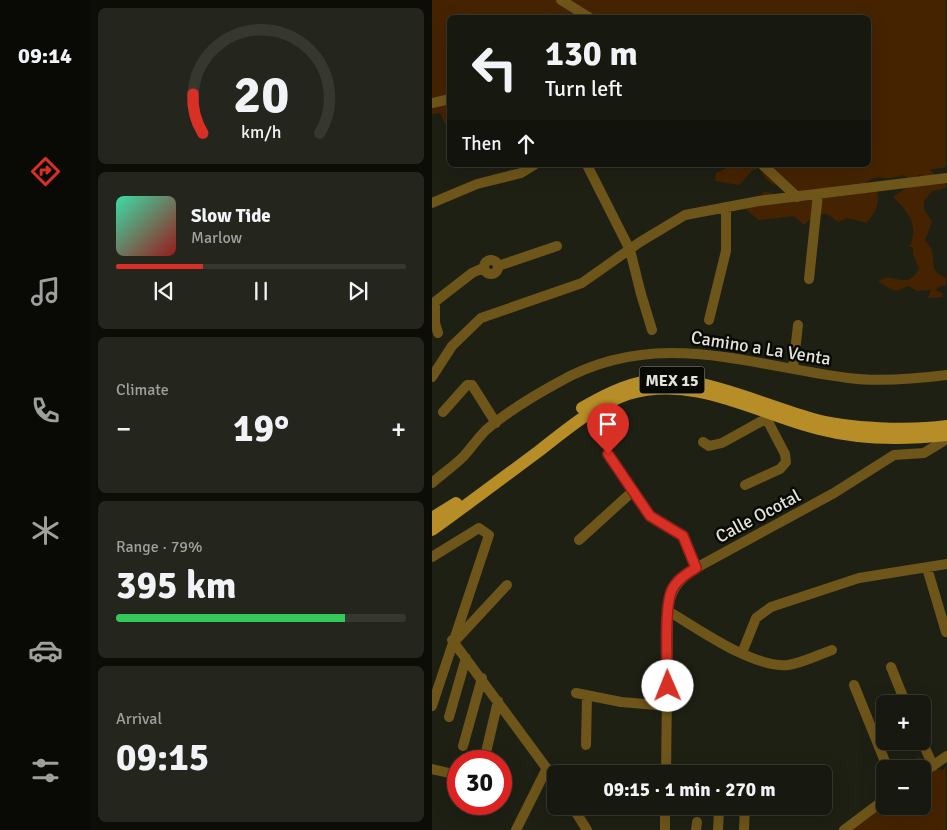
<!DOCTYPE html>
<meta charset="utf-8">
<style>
body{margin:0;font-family:Signika,sans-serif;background:#24251d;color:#f1f3f6;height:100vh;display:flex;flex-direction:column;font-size:19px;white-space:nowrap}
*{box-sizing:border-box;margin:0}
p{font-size:16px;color:#9ea09e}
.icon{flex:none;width:28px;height:28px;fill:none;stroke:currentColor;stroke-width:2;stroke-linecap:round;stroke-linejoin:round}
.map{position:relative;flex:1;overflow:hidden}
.sheet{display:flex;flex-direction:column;gap:8px;padding:8px;background:#0d0d08;width:342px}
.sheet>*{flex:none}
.top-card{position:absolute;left:15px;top:15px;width:424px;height:152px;border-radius:8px;box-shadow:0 5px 20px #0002,0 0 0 1px #36372f;background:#17180f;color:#f1f3f6;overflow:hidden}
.buttons{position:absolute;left:444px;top:695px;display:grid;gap:10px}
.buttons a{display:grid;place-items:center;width:55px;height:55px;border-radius:8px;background:#17180f;box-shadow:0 5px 20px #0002,0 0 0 1px #36372f;font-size:25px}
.speed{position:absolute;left:15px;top:750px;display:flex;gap:10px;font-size:25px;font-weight:700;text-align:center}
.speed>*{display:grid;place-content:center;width:65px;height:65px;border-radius:50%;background:#17180f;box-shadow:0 5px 20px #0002,0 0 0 1px #36372f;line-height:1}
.speed .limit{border:8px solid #d22;background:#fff;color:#111}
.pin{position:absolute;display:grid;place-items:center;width:42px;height:42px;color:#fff;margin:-51px -21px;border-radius:50% 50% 50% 0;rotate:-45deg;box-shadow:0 0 5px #0007}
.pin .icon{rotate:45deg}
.me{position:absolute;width:55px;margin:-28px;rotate:359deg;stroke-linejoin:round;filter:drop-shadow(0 0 4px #0008)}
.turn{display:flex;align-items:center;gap:18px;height:105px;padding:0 15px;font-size:22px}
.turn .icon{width:65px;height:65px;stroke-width:2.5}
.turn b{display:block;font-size:35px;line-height:42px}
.then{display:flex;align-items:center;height:48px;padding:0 15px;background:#0003;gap:10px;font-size:19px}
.big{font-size:38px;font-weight:700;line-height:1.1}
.sheet .card{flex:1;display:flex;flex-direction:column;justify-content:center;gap:8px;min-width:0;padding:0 18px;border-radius:8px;background:#24251d}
.sheet .dial{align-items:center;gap:0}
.dial svg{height:130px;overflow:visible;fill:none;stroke:#36372f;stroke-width:7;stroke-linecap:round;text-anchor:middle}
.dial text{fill:#f1f3f6;stroke:none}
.song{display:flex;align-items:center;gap:15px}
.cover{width:60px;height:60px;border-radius:8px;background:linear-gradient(135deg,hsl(160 70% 55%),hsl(0 70% 35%))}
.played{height:5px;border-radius:2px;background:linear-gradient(90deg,#d93025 30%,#36372f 30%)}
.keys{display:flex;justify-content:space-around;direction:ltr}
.heat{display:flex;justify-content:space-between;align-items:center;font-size:28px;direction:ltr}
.charge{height:8px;border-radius:4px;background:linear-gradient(90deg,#34c759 79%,#36372f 0)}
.trip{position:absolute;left:115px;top:765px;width:285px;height:50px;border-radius:8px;background:#17180f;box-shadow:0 5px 20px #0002,0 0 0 1px #36372f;font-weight:700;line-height:50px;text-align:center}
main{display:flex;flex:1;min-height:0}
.dock{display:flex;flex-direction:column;width:90px;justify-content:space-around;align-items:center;background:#090a06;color:#9ea09e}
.dock .icon{width:35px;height:35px}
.dock .current{color:#d93025}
.dock b{font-size:22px;color:#f1f3f6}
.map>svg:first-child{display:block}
.green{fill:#452300}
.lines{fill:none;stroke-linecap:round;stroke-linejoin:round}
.minor{stroke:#6e551a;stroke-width:10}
.major{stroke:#b68d27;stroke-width:12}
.route-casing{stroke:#8d1f18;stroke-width:12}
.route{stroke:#d93025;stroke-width:9}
.labels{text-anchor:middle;stroke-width:5;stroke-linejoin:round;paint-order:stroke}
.shield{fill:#090905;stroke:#a1a29b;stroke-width:1}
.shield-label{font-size:16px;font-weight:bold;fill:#e2e3db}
.street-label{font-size:18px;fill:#e2e3db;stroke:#090905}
</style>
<main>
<nav class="dock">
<b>09:14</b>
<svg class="icon current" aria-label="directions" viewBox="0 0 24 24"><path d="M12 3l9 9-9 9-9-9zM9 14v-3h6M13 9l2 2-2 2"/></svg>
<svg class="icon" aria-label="music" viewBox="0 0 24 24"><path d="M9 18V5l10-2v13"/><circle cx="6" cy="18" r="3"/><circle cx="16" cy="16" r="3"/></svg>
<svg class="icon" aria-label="phone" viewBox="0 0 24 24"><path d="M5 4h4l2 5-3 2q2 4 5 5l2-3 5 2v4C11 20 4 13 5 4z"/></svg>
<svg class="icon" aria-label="climate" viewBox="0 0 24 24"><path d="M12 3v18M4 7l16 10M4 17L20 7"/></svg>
<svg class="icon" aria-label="car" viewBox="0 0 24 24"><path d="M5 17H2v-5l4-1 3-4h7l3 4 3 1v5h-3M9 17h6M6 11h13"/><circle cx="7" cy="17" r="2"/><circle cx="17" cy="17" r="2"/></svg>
<svg class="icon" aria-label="filters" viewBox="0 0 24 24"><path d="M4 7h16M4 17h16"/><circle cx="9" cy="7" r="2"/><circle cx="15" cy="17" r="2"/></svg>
</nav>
<section class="sheet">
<div class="card dial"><svg viewBox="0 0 100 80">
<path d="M14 69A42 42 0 1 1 86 69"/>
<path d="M14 69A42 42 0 0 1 8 45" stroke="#d93025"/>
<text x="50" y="56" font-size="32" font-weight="700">20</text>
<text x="50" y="72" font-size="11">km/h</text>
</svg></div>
<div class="card">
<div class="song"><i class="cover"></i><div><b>Slow Tide</b><p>Marlow</p></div></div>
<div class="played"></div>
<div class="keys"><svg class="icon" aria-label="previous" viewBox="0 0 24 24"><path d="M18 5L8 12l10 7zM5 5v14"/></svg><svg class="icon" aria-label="pause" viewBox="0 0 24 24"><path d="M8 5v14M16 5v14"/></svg><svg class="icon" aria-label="next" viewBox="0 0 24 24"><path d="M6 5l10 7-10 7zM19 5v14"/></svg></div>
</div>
<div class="card"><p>Climate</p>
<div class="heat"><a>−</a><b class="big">19°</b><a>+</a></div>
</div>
<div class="card"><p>Range · 79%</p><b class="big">395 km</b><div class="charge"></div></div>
<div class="card"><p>Arrival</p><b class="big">09:15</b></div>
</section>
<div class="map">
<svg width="515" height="830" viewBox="0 0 515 830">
<rect width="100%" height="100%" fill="#1f2014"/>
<!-- green -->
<path class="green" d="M0,0H514V167L498,170L506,178L514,176V188L500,191L492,201V209L500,222L493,240C495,243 499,247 500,251C503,265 497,270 514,278V285L506,287L503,290L510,293L511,297L496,298L499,290L485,291L476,286L464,291L446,282C461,269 473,293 487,269L481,254V247H477C488,227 476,211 461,197L489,178V174L479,179L470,175C466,176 461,178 458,178C446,178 438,175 431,187L445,191C448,203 444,213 434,223L415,218L406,222L394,213L380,218L372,225L362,216L327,220L309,206L320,202L333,192L340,193L346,199L356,195L352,187C339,185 334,181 327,168L321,170L307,185L283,181L284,173L293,169V165H436V18H18V123L13,124L8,113L0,114Z
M487,757L506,769L512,770L514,766V830H417L423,823L436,818L452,801V806H490V769H476L478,762Z"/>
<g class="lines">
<!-- minor -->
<path class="minor" d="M129,0L158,18
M0,103L18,99
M155,165L198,250L209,294L220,330
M331,165L365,197
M0,203L45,184L89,173L102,165
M52 267a7 7 0 1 1 14 0a7 7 0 1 1-14 0Z
M66,266L125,246
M377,279L386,194
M3,302V323L6,333
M0,304L40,273L51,268
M277,320L294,251V207
M361,369L366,325
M0,377L20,346L49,318L150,283L208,242L253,215L327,201L515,178
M11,412L35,385H40L64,423
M271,442L277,446L290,443L335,418
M176,454L218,516L251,536L264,568
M0,483C10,474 22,466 32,456C39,448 46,438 54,430C75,412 103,395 127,382C224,327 315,365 416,378C447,382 483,379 515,375
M313,485L348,469L354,462L353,454L331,412
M147,540L201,491
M0,557L47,528L57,535L0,706
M495,568L514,632
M236,611C267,629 320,668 356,665C370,663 386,655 400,650
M20,640L124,781
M22,642L75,585
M310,653L324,618L339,607L427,578L515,564
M459,667L474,704
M422,685L456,769
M144,693L189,702L236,706
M17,717L34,658
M490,741L501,766
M154,745L155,696
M31,746L50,678
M52,761L66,701
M0,769L26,775
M490,773L515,756
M234,774L236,611C238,590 246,580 264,568L402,493L462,455L492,453L515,439
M140,806L155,830
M84,830L115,768
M233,830V806
M264,830L265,822
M286,830L287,810
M312,830L313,806
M412,830L452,800"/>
<!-- major -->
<path class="major" d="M256,381C299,389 339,407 381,419C417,429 477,431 515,426
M150,408C175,393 203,379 234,380
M0,518L24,503
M0,530C36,504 72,477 107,451C134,430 163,405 196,394C262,374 324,413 387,429C429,440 471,440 515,435"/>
</g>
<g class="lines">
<!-- route casing -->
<g class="route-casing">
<path id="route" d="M176,454L218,516L251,536L264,568C254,574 243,581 239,592C232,612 235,664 236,686"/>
</g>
<!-- route -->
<use href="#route" class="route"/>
</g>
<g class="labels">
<!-- shield labels -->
<rect class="shield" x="207.5" y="366.5" width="65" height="27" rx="4"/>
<g class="shield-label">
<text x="240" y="386">MEX 15</text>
</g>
<!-- street labels -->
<g class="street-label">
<text transform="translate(329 348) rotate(9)" y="6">Camino a La Venta</text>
<text transform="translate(326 516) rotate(-28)" y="6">Calle Ocotal</text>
</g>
</g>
</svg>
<div class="buttons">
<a>+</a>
<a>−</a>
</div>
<div class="speed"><div class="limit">30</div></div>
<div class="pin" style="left:176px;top:454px;background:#d93025"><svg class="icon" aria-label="arrive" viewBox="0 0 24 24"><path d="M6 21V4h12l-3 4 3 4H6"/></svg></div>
<svg class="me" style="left:236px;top:686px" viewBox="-20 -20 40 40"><circle r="19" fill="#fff"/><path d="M0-13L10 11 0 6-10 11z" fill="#d93025"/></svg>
<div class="trip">09:15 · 1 min · 270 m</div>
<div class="top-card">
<div class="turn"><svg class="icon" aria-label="left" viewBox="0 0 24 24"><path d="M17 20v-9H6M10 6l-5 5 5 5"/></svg><div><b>130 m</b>Turn left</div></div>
<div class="then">Then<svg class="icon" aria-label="ahead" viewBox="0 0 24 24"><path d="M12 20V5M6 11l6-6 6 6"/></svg></div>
</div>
</div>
</main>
